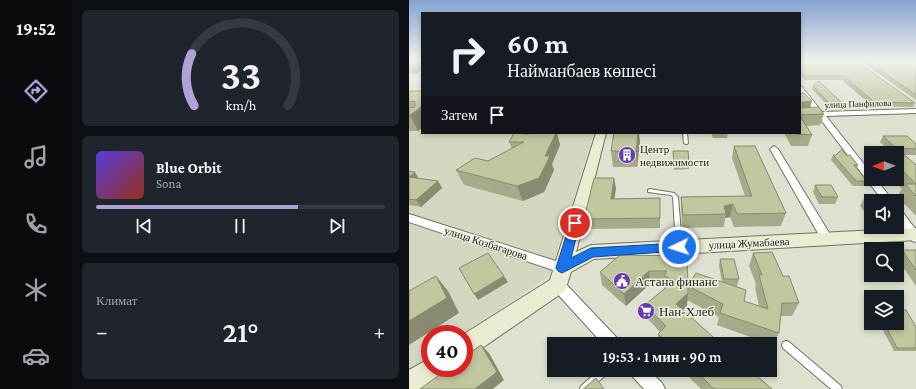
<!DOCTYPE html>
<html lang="ru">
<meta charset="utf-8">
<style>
body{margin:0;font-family:"Crimson Pro",serif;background:#20242c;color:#f1f3f6;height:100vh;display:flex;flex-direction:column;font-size:15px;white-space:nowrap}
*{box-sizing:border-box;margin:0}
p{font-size:13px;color:#9ea1a6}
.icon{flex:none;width:22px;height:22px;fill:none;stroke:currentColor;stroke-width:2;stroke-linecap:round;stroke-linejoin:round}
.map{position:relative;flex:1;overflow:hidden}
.panel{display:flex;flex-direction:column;gap:10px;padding:10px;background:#0d0f14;width:337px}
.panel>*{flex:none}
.hud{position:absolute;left:12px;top:12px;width:380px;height:122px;border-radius:0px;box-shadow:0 2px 6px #0003;background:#171b24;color:#f1f3f6;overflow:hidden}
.needle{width:26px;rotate:269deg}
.fabs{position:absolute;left:455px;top:146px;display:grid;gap:8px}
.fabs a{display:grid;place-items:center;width:40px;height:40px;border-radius:0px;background:#171b24;box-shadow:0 2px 6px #0003;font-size:20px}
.speed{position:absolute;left:12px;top:325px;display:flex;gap:8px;font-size:20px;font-weight:700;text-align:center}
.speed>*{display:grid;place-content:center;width:52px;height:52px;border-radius:50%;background:#171b24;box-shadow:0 2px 6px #0003;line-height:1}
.speed .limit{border:6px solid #d22;background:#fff;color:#111}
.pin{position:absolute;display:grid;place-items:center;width:34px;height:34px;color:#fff;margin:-17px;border:2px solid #fff;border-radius:50%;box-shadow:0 1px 4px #0007}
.me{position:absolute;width:44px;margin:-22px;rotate:266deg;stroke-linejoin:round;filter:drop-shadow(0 0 3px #0008)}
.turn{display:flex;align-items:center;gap:14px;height:84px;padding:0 20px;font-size:18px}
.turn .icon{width:52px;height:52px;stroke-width:2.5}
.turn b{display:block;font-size:28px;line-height:34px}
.then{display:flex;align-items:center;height:38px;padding:0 20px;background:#0003;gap:8px;font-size:15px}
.big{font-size:30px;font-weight:600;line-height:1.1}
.panel .widget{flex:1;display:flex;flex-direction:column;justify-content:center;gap:6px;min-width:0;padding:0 14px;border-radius:6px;background:#20242c}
.panel .dial{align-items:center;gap:0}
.dial svg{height:104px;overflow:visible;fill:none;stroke:#363941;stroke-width:7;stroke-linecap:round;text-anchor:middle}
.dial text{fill:#f1f3f6;stroke:none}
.song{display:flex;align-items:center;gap:12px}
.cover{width:48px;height:48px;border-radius:6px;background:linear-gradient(135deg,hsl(250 70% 55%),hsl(10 70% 35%))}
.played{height:4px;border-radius:2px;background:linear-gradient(90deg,#b1a1d9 70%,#363941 70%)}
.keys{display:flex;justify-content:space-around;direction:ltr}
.heat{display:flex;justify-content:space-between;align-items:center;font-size:22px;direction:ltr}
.trip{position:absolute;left:138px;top:337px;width:230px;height:40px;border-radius:0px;background:#171b24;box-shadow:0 2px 6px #0003;font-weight:600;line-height:40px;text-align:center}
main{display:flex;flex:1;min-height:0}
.menu{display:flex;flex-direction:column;width:72px;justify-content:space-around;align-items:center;background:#090b0e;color:#9ea1a6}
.menu .icon{width:28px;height:28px}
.menu .current{color:#b1a1d9}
.menu b{font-size:18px;color:#f1f3f6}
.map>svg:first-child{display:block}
.built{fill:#d4d7c0}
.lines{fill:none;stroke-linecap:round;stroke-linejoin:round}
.lane-casing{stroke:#727365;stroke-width:2}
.street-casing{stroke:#727365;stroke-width:2}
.secondary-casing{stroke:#727365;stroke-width:2}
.lane{fill:#fff;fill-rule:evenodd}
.street{fill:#fff;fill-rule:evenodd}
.secondary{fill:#eaecd1;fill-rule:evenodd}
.wall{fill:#a7aa88}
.shaded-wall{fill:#888b6f}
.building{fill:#c2c69e;stroke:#888b6f}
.route{fill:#1a73e8;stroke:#114b97}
.labels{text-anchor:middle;stroke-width:3;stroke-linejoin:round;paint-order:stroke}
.far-street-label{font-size:9px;fill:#252620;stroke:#ebeddd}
.poi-label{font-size:11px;fill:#252620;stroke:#ebeddd;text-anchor:start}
.street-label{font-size:11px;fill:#252620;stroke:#ebeddd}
.near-poi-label{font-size:13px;fill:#252620;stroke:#ebeddd;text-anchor:start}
</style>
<main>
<nav class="menu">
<b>19:52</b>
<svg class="icon current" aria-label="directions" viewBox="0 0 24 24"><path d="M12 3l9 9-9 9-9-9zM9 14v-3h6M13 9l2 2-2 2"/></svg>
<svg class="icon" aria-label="music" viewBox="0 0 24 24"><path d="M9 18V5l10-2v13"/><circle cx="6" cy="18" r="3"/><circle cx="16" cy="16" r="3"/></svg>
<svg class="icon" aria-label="phone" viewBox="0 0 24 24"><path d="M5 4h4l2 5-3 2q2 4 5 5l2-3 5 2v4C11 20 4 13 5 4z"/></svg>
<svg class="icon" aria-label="climate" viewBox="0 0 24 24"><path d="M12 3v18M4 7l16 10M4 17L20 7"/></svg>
<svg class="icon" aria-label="car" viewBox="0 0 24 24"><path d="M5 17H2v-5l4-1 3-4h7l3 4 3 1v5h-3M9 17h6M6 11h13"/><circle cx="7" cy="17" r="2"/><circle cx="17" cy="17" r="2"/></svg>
</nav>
<section class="panel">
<div class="widget dial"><svg viewBox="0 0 100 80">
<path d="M14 69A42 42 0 1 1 86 69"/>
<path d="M14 69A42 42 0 0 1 12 29" stroke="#b1a1d9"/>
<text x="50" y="56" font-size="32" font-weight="700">33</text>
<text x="50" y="72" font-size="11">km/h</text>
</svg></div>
<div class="widget">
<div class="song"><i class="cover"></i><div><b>Blue Orbit</b><p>Sona</p></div></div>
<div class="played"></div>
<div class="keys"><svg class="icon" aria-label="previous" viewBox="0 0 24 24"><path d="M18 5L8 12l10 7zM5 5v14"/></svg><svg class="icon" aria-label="pause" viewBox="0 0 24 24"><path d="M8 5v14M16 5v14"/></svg><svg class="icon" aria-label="next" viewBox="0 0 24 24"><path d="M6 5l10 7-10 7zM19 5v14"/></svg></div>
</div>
<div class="widget"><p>Климат</p>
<div class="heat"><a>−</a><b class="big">21°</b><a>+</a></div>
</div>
</section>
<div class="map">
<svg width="507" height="389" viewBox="0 0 507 389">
<rect width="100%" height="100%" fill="#dee0d0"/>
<!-- built -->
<path class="built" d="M0,125H13V133H185L140,276L54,334H21V356L0,370Z"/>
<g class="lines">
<!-- lane casing -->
<g class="lane-casing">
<path id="lane" d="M274,133H278L279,143L278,144H277L275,143Z
M241,189L265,193L269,197L273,246L272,248H268L267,246L264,197L262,195L239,192V190Z
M377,341L380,342L432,386L433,389H422L374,348L373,345L374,342Z
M190,370H200L199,373L181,389H171L172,386Z"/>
</g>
<!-- street casing -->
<g class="street-casing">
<path id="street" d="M391,86L393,87L413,112L507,109V113L417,116L462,173V179H467L484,201H474L409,116L391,117V113L406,112L391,92Z
M365,146L369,149L422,236L424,239L422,242L418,243L414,242L361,149Z
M488,209L492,210L507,230V242L503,241L488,221Z
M0,214L153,263L157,264L159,268L157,272L153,273L0,222Z
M149,279L154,281L209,339L212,344H194L144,289L142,285L144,281Z
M221,370H240L253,383L256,389H235L223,376Z"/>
</g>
<!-- secondary casing -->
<g class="secondary-casing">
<path id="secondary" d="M187,133H197L167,252L182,245L507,228V240L185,259L162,272L156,291L63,355L55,358V334L141,280Z
M21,358V368H35L32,376L13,389H0V370Z"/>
</g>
<!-- lane -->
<use href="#lane" class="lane"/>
<!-- street -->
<use href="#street" class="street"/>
<!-- secondary -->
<use href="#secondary" class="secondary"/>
</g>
<!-- wall -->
<path class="wall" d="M0,60H13V70L6,74H0Z
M391,60L506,103L504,107L463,106L433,80H395L391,75Z
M450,60H507V100Z
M404,86L435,105L433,108H421L403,89Z
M0,91H13V128L9,131H0Z
M391,93L403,101L401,107L415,114L411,125L397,126L403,135L399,146H382L375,133H391Z
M121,133H148L151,145L143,164L145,170L135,192L114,201L55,185L47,170L79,161L103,149L100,142Z
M302,133H319L318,138H304Z
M474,136L507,144V155H495L507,165V216L488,196L493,189L484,179H488V153H474L475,152H481L471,142Z
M231,142L228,167H204L202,151Z
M325,146L377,213L372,226L325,227L321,217L316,218L315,227L273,228L272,209V197L336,196L323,158Z
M264,151L280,163V169L265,170Z
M424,155H437L449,165L448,168L458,181L455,186H444L422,160Z
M0,171L10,179L29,181L33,188L12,207L0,205Z
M406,185L429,197L426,204H410L404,192Z
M207,188L205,199L251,198V228L178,229L175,219Z
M455,199L462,201V221L451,206Z
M488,211L494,218L489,225H488Z
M493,250H507V286L488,258V256Z
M344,253L374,276L390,303L383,316H372L370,333L363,345L308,325L310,317L278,300V306L274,310L312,344H249V334L251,332L237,317L236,305L255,289V284H241L217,306L193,285L191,272L278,256L279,286L313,282L310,266L311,259L330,279L328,286H325L335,301L350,306L346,288L347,284L340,266Z
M470,323H488L507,327V351H485Z
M273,370H341L363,389H292Z"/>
<!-- shaded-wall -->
<path class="shaded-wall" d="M0,60H13V70L6,74L0,62Z
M403,101L399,111L391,112L393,102Z
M13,106V128L9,131L1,116Z
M147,133H148L151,145L143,164L145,170L135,192L114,201L108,186Z
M229,133H230L231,142L228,167L227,151Z
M6,172L10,179L0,178V177Z
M205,178L207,188L204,209L202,199Z
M29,181L33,188L12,207L7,200Z
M324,204L321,217L316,218L317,214L315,206Z
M240,271L241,284L217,306L215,294Z
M27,276L39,291L50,313L0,345V321Z
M95,276L99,282L69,300L65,294Z
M279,293L278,306L267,316V304Z
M72,345L80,353L95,380L84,389H66Z"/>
<!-- building -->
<path class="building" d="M391,60H446L506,103L465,102L435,76H396L391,71Z
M457,60H507V95Z
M410,81L435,105H422L404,86Z
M0,91H13V106L0,116V108L6,107V101L0,102Z
M391,93H395L403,101L393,102V108L409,107L415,114L391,115Z
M391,116L403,135L386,134L385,133H391Z
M105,133L119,134L121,133H147L136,156H141L130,178L108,186L47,170L66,158L79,161L115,142H100Z
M205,133H229L227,151H202Z
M474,136H498L507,144V149L487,148Z
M325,146H346L377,213L328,214L324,204L315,206L317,214L274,215L272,197L343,196Z
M433,149L437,155H441L449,165H445L458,181H447L424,155H427Z
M264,151H279L280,163H265Z
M475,152H492L507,165V196L496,184H507L488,165V153H476Z
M0,171L6,172L0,177Z
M0,177L29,181L7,200L0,199Z
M185,178H205L202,199L251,198V218L175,219Z
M406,185H422L429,197H413Z
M455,199H478L480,201H462V209Z
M488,211L494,218H488Z
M493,250H507V270Z
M363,252L374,276H380L390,303H373L370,333L311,313L314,304L279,286V293L267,304L312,344H260L249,334L257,326L236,305L266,280L255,276L258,271H240L215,294L191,272L211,255L278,256L279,286L287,273L337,290L335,301L359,309L350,275H353L344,253Z
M79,253L95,276L65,294L50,268Z
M311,259H325L330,279H315Z
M27,276L38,298L0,321V291Z
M488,310H497L507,327V348H488L475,323H488Z
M72,345L88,372L66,389H11L40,368H55V357Z
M286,370H341L363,389H305Z
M187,378L195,389H174Z"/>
<!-- sky -->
<linearGradient id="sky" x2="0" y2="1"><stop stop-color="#84a2d0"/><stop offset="0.53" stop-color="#f0f1ea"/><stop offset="1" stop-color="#f0f1ea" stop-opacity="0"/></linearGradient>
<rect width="507" height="114" fill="url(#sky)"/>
<!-- route -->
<path class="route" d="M166,219L170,220L171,223L162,258L182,248L270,243L274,244L275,247L274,250L270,251L184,257L153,273L149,271L147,268L161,223L162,220Z"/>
<!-- icons -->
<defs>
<g id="building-disc" transform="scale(0.9)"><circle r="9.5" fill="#633db5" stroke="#ebeddd"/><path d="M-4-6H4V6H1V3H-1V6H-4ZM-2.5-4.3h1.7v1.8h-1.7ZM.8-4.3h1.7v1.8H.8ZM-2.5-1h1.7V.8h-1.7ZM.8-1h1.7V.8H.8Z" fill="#fff"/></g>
<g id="civic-disc" transform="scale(0.9)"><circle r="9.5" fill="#633db5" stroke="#ebeddd"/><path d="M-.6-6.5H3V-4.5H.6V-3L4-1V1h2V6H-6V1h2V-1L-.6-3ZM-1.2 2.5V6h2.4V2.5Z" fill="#fff"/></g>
<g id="supermarket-disc" transform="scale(0.9)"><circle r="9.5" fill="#633db5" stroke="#ebeddd"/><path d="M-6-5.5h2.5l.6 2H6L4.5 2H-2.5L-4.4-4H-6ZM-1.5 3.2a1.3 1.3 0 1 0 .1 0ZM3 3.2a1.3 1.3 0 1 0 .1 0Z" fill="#fff"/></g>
</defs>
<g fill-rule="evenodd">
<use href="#building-disc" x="218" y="155"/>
<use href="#civic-disc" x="213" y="281"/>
<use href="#supermarket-disc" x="237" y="311"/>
</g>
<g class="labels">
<!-- far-street labels -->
<g class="far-street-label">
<text transform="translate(449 104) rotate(-2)" y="3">улица Панфилова</text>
</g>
<!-- poi labels -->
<g class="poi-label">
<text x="231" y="153">Центр<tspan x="231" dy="13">недвижимости</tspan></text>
</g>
<!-- street labels -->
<g class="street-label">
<text transform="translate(77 243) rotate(18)" y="4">улица Козбагарова</text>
<text transform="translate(340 243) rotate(-3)" y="4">улица Жумабаева</text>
</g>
<!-- near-poi labels -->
<g class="near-poi-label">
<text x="226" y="286">Астана финанс</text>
<text x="250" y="316">Нан-Хлеб</text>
</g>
</g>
</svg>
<div class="fabs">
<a><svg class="needle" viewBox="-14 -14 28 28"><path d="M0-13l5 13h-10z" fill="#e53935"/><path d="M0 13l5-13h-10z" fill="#9ea1a6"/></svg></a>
<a><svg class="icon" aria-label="sound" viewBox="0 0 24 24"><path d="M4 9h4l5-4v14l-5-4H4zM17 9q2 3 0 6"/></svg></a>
<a><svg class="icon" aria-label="search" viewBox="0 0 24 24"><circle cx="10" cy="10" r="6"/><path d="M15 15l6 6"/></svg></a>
<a><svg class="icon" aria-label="layers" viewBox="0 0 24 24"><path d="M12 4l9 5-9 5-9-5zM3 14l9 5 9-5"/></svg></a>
</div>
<div class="speed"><div class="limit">40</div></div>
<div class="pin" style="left:166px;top:223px;background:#d93025"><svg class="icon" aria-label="arrive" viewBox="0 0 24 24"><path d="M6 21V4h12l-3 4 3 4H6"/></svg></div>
<svg class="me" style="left:270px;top:247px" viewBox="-20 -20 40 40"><circle r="17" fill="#1a73e8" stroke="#fff" stroke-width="3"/><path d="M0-11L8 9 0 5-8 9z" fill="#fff"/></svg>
<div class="trip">19:53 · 1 мин · 90 m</div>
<div class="hud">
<div class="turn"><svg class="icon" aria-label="right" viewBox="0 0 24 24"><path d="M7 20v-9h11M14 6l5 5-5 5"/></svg><div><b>60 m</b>Найманбаев көшесі</div></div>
<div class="then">Затем<svg class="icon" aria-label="arrive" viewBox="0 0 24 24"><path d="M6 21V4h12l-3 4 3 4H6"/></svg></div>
</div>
</div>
</main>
